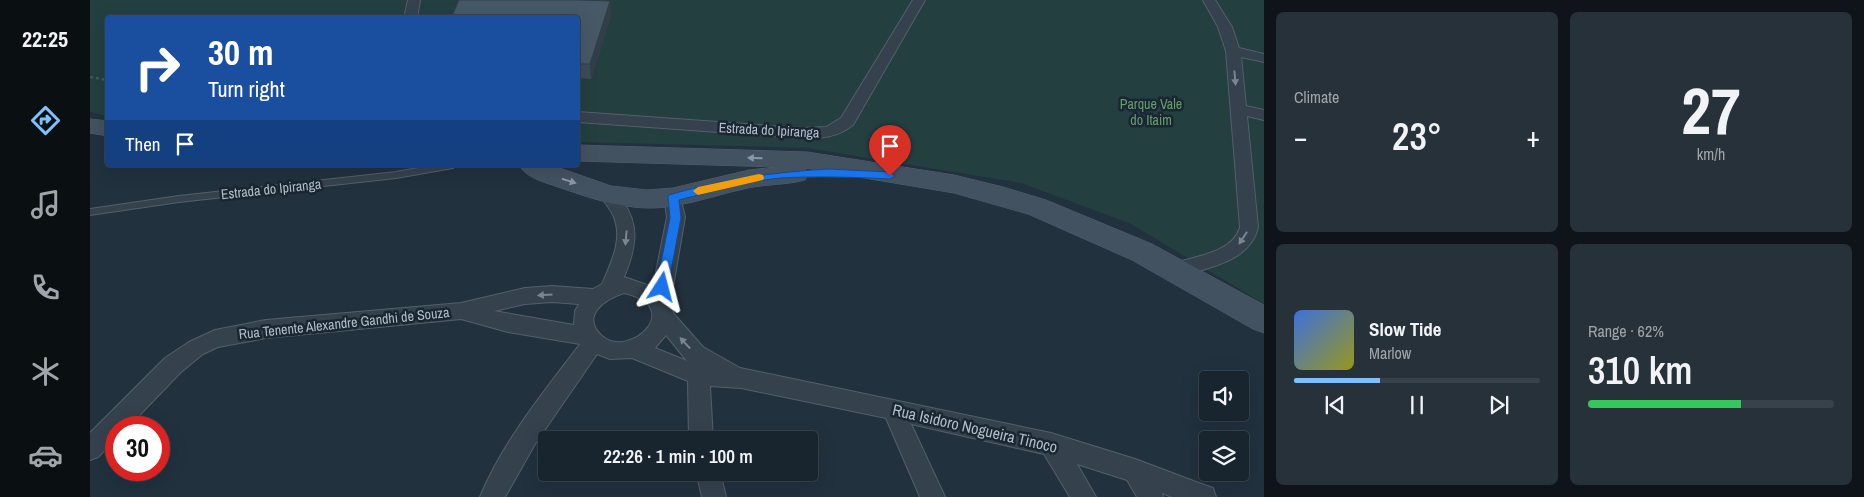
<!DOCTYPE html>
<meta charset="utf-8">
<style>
body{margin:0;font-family:"Archivo Narrow",sans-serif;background:#26313a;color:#f1f3f6;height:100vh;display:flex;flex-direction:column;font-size:19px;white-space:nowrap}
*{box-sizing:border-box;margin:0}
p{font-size:16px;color:#9fa5aa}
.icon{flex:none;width:28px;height:28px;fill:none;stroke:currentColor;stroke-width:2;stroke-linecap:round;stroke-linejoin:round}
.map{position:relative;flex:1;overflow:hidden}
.details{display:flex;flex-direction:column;gap:12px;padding:12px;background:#0e1419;width:600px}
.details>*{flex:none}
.top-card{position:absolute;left:15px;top:15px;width:475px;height:152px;border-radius:5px;box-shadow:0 5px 20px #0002,0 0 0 1px #37424a;background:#1a4fa0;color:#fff;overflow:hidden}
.controls{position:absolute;left:1109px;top:371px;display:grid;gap:10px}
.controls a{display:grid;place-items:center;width:50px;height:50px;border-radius:5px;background:#19252e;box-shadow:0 5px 20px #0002,0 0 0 1px #37424a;font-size:25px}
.speed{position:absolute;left:15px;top:416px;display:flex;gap:10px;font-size:25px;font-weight:700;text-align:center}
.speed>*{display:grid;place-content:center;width:65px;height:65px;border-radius:50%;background:#19252e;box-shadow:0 5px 20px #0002,0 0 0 1px #37424a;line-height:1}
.speed .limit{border:8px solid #d22;background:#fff;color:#111}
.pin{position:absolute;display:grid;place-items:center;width:42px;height:42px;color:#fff;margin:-51px -21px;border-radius:50% 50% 50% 0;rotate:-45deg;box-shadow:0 0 5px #0007}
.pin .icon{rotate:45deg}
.me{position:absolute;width:55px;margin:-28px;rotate:9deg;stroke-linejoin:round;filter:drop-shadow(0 0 4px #0008)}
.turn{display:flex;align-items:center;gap:18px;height:105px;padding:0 20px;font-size:22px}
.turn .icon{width:65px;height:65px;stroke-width:2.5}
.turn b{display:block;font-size:35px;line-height:42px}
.then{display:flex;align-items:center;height:48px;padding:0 20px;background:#0003;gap:10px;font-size:19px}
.big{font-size:38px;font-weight:600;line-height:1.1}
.details .widget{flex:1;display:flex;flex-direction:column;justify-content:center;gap:8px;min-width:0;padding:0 18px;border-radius:8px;background:#26313a}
.details .dial{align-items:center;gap:0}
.dial b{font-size:65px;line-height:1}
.song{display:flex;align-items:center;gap:15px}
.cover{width:60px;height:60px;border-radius:8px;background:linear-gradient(135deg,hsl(220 70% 55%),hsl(60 70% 35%))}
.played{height:5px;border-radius:2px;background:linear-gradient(90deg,#80c0ff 35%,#37424a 35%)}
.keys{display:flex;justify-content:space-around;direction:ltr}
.heat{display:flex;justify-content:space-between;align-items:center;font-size:28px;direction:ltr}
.charge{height:8px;border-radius:4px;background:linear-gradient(90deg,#34c759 62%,#37424a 0)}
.details .tiles{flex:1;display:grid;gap:12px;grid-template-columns:repeat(2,1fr)}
.trip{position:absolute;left:448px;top:431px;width:280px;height:50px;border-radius:5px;background:#19252e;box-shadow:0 5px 20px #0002,0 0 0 1px #37424a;font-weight:600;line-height:50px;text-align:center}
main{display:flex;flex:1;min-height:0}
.menu{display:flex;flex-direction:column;width:90px;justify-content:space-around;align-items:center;background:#0a0f12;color:#9fa5aa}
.menu .icon{width:35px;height:35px}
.menu .active{color:#80c0ff}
.menu b{font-size:22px;color:#f1f3f6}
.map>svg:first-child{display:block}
.green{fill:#233f3f}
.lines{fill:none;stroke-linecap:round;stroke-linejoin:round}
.lane-casing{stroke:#53606c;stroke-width:2}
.street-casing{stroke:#53606c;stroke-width:2}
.secondary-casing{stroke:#53606c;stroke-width:1}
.path{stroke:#415b5b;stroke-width:2.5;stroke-dasharray:3 3;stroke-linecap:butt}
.lane{fill:#35424e;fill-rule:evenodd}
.street{fill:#35424e;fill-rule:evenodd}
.secondary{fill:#435261;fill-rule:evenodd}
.wall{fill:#3d4c59}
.shaded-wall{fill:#323e48}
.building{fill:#475867;stroke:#323e48}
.oneway{fill:#798692}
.oneway2{fill:#8a98a5}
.route{fill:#1a73e8;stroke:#114b97}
.slow{fill:#f59e0b}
.labels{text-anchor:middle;stroke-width:5;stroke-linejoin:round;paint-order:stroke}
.park-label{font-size:14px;fill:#669c6c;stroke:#1a2732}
.street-label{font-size:14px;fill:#b1bdc9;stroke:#1a2732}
.near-street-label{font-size:16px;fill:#b1bdc9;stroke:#1a2732}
</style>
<main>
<nav class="menu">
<b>22:25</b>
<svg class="icon active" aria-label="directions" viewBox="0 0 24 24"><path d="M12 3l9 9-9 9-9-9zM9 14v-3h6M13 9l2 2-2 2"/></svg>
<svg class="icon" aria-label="music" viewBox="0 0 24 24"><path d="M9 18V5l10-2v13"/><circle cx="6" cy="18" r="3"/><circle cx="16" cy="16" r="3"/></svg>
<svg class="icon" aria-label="phone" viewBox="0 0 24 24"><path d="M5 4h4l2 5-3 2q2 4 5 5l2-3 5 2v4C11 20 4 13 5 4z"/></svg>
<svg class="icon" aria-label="climate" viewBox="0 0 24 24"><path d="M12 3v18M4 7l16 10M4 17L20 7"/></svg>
<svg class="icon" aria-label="car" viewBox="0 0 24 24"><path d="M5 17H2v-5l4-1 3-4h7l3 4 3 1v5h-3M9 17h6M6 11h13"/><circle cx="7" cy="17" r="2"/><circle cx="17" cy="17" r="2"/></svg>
</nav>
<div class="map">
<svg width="1174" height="497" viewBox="0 0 1174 497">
<rect width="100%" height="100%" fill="#21313e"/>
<!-- green -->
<path class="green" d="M0,0H1174V304L1041,224L931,183L717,148L488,142V18H18L17,116L0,112Z"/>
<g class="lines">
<!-- lane casing -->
<g class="lane-casing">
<path id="lane" d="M345,165H367L363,168L306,178L89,202L0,215V209L89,196L306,172Z"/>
</g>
<!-- street casing -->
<g class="street-casing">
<path id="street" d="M318,0H330L327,18H314Z
M823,0H835L763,125C748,137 731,139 712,138L488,122V112L712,128L736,127L751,118Z
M1113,0H1125L1142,27L1149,48L1174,54V62L1151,57L1156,106L1174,110V120L1157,116L1168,227C1160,263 1115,268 1085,278L1078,275L1075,270L1078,265C1100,257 1143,254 1150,227L1136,51L1128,27Z
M519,189C526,191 529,195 533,202C551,226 545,251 534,277L563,287L577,217L574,197L577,193L583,191L589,193L595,217L580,304L583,313L613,347L650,368L961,433L1045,459L1114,485L1123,488L1126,497H1082L1072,493L1073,497H1047L1037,480L987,464L1006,497H980L954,454L821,424L855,497H830L796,418L651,388L620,386L623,440H599L598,381L542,358L520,359L507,354L445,444L415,497H390C413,441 454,392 490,344L418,332L371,319L176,338L128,347L113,354L91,372L37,428H26V438L8,457L0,460V433L75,358L99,342L125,330L176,320L371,303L435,288L462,286L503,289L512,284C521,263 534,238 523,215C520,208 514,202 510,195L513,191ZM534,293C597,307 539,360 512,336C490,316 515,299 534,293ZM462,302L489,304L485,311L484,325L404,311L435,304ZM576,335L597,361L602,363L565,348Z
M606,472H630L636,497H612Z"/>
</g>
<!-- secondary casing -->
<g class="secondary-casing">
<path id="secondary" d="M0,119L18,121V136L0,133Z
M488,145L717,152L864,175L913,187L956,200L1062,244L1174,305V333L1163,329L1042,260L938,214L864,193L715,168L718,174L715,180C696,185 677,184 658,188C633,193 609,202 583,206C543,213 506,200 468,187C454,182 436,178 429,165H461L521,186L557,190L583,188L659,170L687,167L488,161Z"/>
</g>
<!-- path -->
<path class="path" d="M0,77L18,80"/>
<!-- lane -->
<use href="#lane" class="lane"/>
<!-- street -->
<use href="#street" class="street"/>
<!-- secondary -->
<use href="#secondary" class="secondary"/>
</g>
<!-- wall -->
<path class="wall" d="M521,16L501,79L488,78V18Z"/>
<!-- shaded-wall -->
<path class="shaded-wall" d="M520,1L521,16L501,79L500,64Z"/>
<!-- building -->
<path class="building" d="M369,0H488L520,1L500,64H488V18H361Z"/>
<!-- one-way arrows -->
<defs><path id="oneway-solid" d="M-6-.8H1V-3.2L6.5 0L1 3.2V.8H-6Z" transform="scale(1.25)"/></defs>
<g class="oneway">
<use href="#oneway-solid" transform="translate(1145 78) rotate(85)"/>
<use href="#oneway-solid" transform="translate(536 238) rotate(95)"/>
<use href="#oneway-solid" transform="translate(1153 238) rotate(123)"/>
<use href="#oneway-solid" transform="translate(455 295) rotate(176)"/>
<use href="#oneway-solid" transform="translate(595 343) rotate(-133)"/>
</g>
<g class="oneway2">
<use href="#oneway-solid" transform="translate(665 158) rotate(-178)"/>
<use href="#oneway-solid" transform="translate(479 181) rotate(18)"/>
</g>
<!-- route -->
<path class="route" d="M739,169L800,172L805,176L800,179C763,177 727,176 691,178C656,181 622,192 589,200L591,218L578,287L576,290H568L566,287L580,218L578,197L579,195C632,179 685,172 739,169Z"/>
<!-- slow -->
<path class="slow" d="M669,174L673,175L674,178L673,180L608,195L603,191L608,187Z"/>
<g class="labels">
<!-- park labels -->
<g class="park-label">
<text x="1061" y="109">Parque Vale<tspan x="1061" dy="16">do Itaim</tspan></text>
</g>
<!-- street labels -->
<g class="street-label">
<text transform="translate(679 130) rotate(3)" y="5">Estrada do Ipiranga</text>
<text transform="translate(181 189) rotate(-6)" y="5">Estrada do Ipiranga</text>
<text transform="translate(254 323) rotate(-6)" y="5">Rua Tenente Alexandre Gandhi de Souza</text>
</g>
<!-- near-street labels -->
<g class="near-street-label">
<text transform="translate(885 428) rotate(13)" y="6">Rua Isidoro Nogueira Tinoco</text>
</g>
</g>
</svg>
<div class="controls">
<a><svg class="icon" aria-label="sound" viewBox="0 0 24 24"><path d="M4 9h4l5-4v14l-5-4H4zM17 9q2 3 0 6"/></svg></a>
<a><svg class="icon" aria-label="layers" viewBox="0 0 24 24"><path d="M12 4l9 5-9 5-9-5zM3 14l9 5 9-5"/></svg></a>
</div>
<div class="speed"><div class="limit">30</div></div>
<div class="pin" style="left:800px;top:176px;background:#d93025"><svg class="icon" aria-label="arrive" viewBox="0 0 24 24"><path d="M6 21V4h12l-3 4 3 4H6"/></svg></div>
<svg class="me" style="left:572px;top:287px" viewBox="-20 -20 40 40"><path d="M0-17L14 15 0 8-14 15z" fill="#1a73e8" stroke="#fff" stroke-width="4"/></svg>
<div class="trip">22:26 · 1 min · 100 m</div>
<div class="top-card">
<div class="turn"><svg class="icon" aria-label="right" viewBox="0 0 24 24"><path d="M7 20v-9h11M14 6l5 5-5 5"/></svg><div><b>30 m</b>Turn right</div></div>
<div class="then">Then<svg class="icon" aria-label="arrive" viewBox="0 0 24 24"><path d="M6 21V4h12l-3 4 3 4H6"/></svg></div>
</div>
</div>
<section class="details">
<div class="tiles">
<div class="widget"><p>Climate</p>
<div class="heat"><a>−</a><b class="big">23°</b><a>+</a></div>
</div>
<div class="widget dial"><b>27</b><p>km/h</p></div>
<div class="widget">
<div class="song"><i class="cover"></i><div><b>Slow Tide</b><p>Marlow</p></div></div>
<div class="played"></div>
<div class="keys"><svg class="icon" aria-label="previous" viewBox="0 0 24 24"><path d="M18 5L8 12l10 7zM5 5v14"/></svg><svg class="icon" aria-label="pause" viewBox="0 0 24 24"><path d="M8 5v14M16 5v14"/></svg><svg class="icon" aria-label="next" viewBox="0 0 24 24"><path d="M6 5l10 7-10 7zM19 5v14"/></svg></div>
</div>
<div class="widget"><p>Range · 62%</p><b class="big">310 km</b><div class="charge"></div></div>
</div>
</section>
</main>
